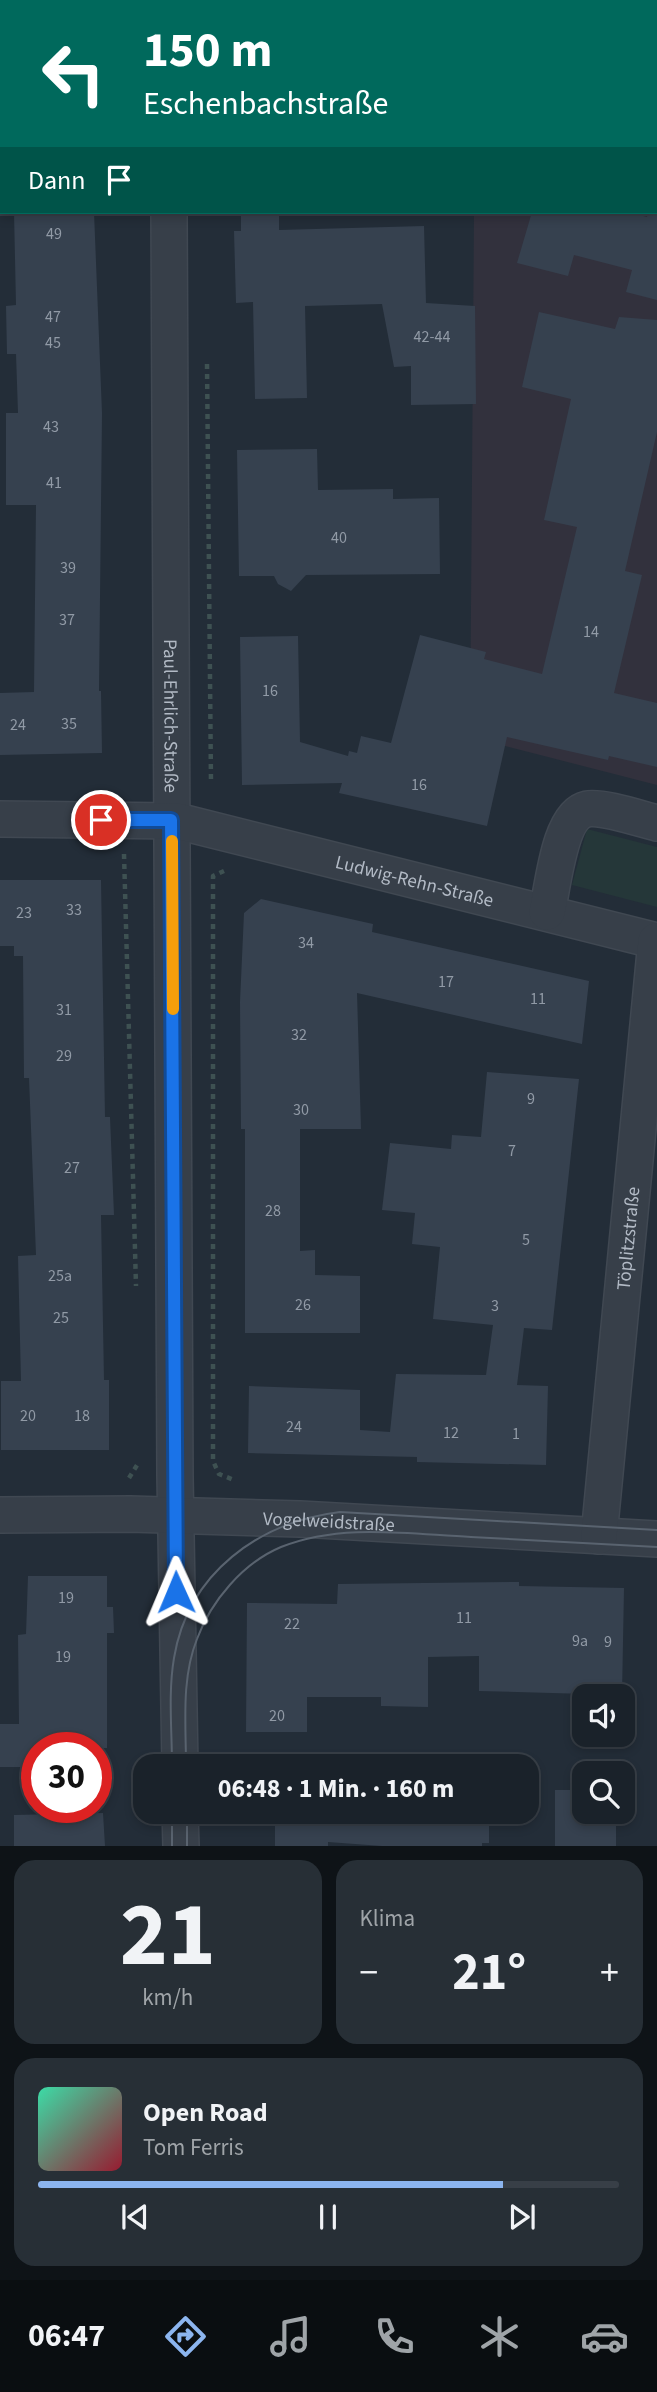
<!DOCTYPE html>
<html lang="de">
<meta charset="utf-8">
<style>
body{margin:0;font-family:"Source Sans 3",sans-serif;background:#272f36;color:#f1f3f6;height:100vh;display:flex;flex-direction:column;font-size:26px;white-space:nowrap}
*{box-sizing:border-box;margin:0}
p{font-size:23px;color:#9fa4a8}
.icon{flex:none;width:38px;height:38px;fill:none;stroke:currentColor;stroke-width:2;stroke-linecap:round;stroke-linejoin:round}
.map{position:relative;height:1846px;overflow:hidden}
.panel{display:flex;flex-direction:column;gap:14px;padding:14px;background:#0e1317;flex:1}
.panel>*{flex:none}
.banner{position:absolute;left:0px;top:0px;width:658px;height:214px;box-shadow:0 4px 10px #0003,0 0 0 2px #383f47;background:#00695c;color:#fff;overflow:hidden}
.fabs{position:absolute;left:572px;top:1684px;display:grid;gap:14px}
.fabs a{display:grid;place-items:center;width:63px;height:63px;border-radius:14px;background:#1a222a;box-shadow:0 4px 10px #0003,0 0 0 2px #383f47;font-size:35px}
.speed{position:absolute;left:21px;top:1732px;display:flex;gap:14px;font-size:35px;font-weight:700;text-align:center}
.speed>*{display:grid;place-content:center;width:91px;height:91px;border-radius:50%;background:#1a222a;box-shadow:0 4px 10px #0003,0 0 0 2px #383f47;line-height:1}
.speed .limit{border:10px solid #d22;background:#fff;color:#111}
.pin{position:absolute;display:grid;place-items:center;width:60px;height:60px;color:#fff;margin:-30px;border:4px solid #fff;border-radius:50%;box-shadow:0 2px 7px #0007}
.me{position:absolute;width:77px;margin:-38px;rotate:359deg;stroke-linejoin:round;filter:drop-shadow(0 0 5px #0008)}
.turn{display:flex;align-items:center;gap:24px;height:147px;padding:0 28px;font-size:32px}
.turn .icon{width:91px;height:91px;stroke-width:2.5}
.turn b{display:block;font-size:49px;line-height:60px}
.then{display:flex;align-items:center;height:66px;padding:0 28px;background:#0003;gap:14px;font-size:26px}
.big{font-size:52px;font-weight:700;line-height:1.1}
.panel .tile{flex:1;display:flex;flex-direction:column;justify-content:center;gap:10px;min-width:0;padding:0 24px;border-radius:21px;background:#272f36}
.panel .dial{align-items:center;gap:0}
.dial b{font-size:91px;line-height:1}
.song{display:flex;align-items:center;gap:21px}
.cover{width:84px;height:84px;border-radius:10px;background:linear-gradient(135deg,hsl(160 70% 55%),hsl(350 70% 35%))}
.played{height:7px;border-radius:4px;background:linear-gradient(90deg,#8cb5ef 80%,#383f47 80%)}
.keys{display:flex;justify-content:space-around;direction:ltr}
.heat{display:flex;justify-content:space-between;align-items:center;font-size:38px;direction:ltr}
.panel .tiles{flex:1;display:grid;gap:14px;grid-template-columns:1fr 1fr}
.tile:last-child{grid-column:span 2}
.trip{position:absolute;left:133px;top:1754px;width:406px;height:70px;border-radius:21px;background:#1a222a;box-shadow:0 4px 10px #0003,0 0 0 2px #383f47;font-weight:700;line-height:70px;text-align:center}
.menu{display:flex;height:112px;justify-content:space-around;align-items:center;background:#0a0e11;color:#9fa4a8}
.menu .icon{width:49px;height:49px}
.menu .on{color:#8cb5ef}
.menu b{font-size:32px;color:#f1f3f6}
.map>svg:first-child{display:block}
.medical{fill:#32313d}
.green{fill:#253739}
.building{fill:#36414f}
.lines{fill:none;stroke-linecap:round;stroke-linejoin:round}
.minor-casing{stroke:#404852;stroke-width:38}
.path{stroke:#3e5152;stroke-width:4.5;stroke-dasharray:5 5;stroke-linecap:butt}
.minor{stroke:#373f49;stroke-width:35}
.tram{stroke:#59636f;stroke-width:2}
.route-casing{stroke:#114b97;stroke-width:18}
.route{stroke:#1a73e8;stroke-width:12}
.slow{stroke:#f59e0b;stroke-width:12}
.labels{text-anchor:middle;stroke-width:7;stroke-linejoin:round;paint-order:stroke}
.number-label{font-size:16px;fill:#919aa6}
.street-label{font-size:19px;fill:#b2bac5;stroke:#1c242d}
</style>
<div class="map">
<svg width="657" height="1846" viewBox="0 0 657 1846">
<rect width="100%" height="100%" fill="#232d38"/>
<!-- medical -->
<path class="medical" d="M475,0H657V785L470,737L474,212H656V2Z"/>
<!-- green -->
<path class="green" d="M587,829L657,847V907L572,885Z"/>
<!-- building -->
<path class="building" d="M657,211V300L626,292L632,270L574,255L568,276L517,263L532,212H628L647,217L648,212Z
M14,212H94L102,413L99,691H101L102,753L0,755V693L34,692L36,505H6V413H18L16,354H7L6,306L16,305Z
M241,212H279V230L424,226L426,303L475,306L476,404L411,405V366L394,367L382,304L305,306L307,398L255,399L253,302L236,303L234,231H241Z
M539,312L615,329L619,317L657,320V432L625,571L642,575L614,693L657,703V767L609,756L608,760L507,737L487,826L339,793L342,783L242,785L240,637L298,636L300,742L348,756L349,751L357,753L361,736L391,743L420,635L486,652L484,659L542,674L577,527L544,520L571,399L522,387Z
M317,449L318,490L393,489V499L439,498L440,574L306,575L291,591L278,584L274,576H239L237,450Z
M0,880H101L105,1117H110L114,1215H101L104,1380H109V1450H1V1381H21L18,1256L36,1255L29,1078H24L23,956H14V946H0Z
M261,899L373,924L372,932L589,981L582,1044L357,993L361,1129H300V1251L315,1250V1275L360,1276V1333H245V1129H241L240,1002L244,913Z
M487,1072L579,1079L552,1330L524,1328L517,1385L548,1386L546,1465L417,1462V1457L248,1453L249,1386L360,1390V1430L390,1432L396,1374L486,1375L493,1325L433,1319L440,1247L412,1244L415,1213L382,1210L390,1143L451,1149L452,1135L481,1137Z
M28,1576H107V1607H113L114,1633H107V1748H37V1767H0V1724H19L18,1635L26,1634Z
M519,1582V1586L624,1588L622,1695L479,1691V1656L428,1657V1707L381,1706V1697H307V1732H246L247,1603L337,1604L338,1584Z
M555,1790H584V1811H616V1846H555Z
M275,1811H482V1816H489V1843H482V1846H382L328,1842V1846H275Z
M103,1813L105,1846H14V1815Z"/>
<g class="lines">
<!-- minor casing -->
<g class="minor-casing">
<g id="minor">
<path d="M140,0L141,2"/>
<path id="s1" d="M169,212L175,1476L180,1766"/>
<path id="s2" d="M0,819L177,821L657,941"/>
<path d="M547,912C553,887 559,815 587,809C602,806 641,819 657,823"/>
<path id="s3" d="M0,1515L130,1514L300,1519L657,1539"/>
<path id="s4" d="M599,1536L656,941"/>
<path d="M180,1811L181,1846"/>
</g>
</g>
<!-- path -->
<path class="path" d="M179,0L180,2
M207,364L211,783
M124,854L136,1286
M224,871L213,876V1461L219,1474L234,1480
M129,1478L139,1462"/>
<!-- minor -->
<use href="#minor" class="minor"/>
<!-- tram -->
<path class="tram" d="M172,1766C172,1730 168,1693 174,1658C188,1573 259,1522 340,1512L657,1530
M186,1766C186,1724 181,1679 197,1639C211,1601 243,1563 281,1547C341,1523 408,1534 471,1537C533,1540 595,1544 657,1547
M187,1811V1846
M172,1846V1811"/>
</g>
<g class="lines">
<!-- route casing -->
<g class="route-casing">
<path id="route" d="M101,820H171L176,1592"/>
</g>
<!-- route -->
<use href="#route" class="route"/>
<!-- slow -->
<path class="slow" d="M172,841L173,1009"/>
</g>
<g class="labels">
<!-- number labels -->
<g class="number-label">
<text x="54" y="239">49</text>
<text x="53" y="322">47</text>
<text x="432" y="342">42-44</text>
<text x="53" y="348">45</text>
<text x="51" y="432">43</text>
<text x="54" y="488">41</text>
<text x="339" y="543">40</text>
<text x="68" y="573">39</text>
<text x="67" y="625">37</text>
<text x="591" y="637">14</text>
<text x="270" y="696">16</text>
<text x="69" y="729">35</text>
<text x="18" y="730">24</text>
<text x="419" y="790">16</text>
<text x="74" y="915">33</text>
<text x="24" y="918">23</text>
<text x="306" y="948">34</text>
<text x="446" y="987">17</text>
<text x="538" y="1004">11</text>
<text x="64" y="1015">31</text>
<text x="299" y="1040">32</text>
<text x="64" y="1061">29</text>
<text x="531" y="1104">9</text>
<text x="301" y="1115">30</text>
<text x="512" y="1156">7</text>
<text x="72" y="1173">27</text>
<text x="273" y="1216">28</text>
<text x="526" y="1245">5</text>
<text x="60" y="1281">25a</text>
<text x="303" y="1310">26</text>
<text x="495" y="1311">3</text>
<text x="61" y="1323">25</text>
<text x="28" y="1421">20</text>
<text x="82" y="1421">18</text>
<text x="294" y="1432">24</text>
<text x="451" y="1438">12</text>
<text x="516" y="1439">1</text>
<text x="66" y="1603">19</text>
<text x="464" y="1623">11</text>
<text x="292" y="1629">22</text>
<text x="580" y="1646">9a</text>
<text x="608" y="1647">9</text>
<text x="63" y="1662">19</text>
<text x="277" y="1721">20</text>
</g>
<!-- street labels -->
<g class="street-label">
<text dy="7" stroke="none"><textPath href="#s1" startOffset="504">Paul-Ehrlich-Straße</textPath></text>
<text dy="7" stroke="none"><textPath href="#s2" startOffset="422">Ludwig-Rehn-Straße</textPath></text>
<text dy="7" stroke="none"><textPath href="#s4" startOffset="299">Töplitzstraße</textPath></text>
<text dy="7" stroke="none"><textPath href="#s3" startOffset="329">Vogelweidstraße</textPath></text>
</g>
</g>
</svg>
<div class="fabs">
<a><svg class="icon" aria-label="sound" viewBox="0 0 24 24"><path d="M4 9h4l5-4v14l-5-4H4zM17 9q2 3 0 6"/></svg></a>
<a><svg class="icon" aria-label="search" viewBox="0 0 24 24"><circle cx="10" cy="10" r="6"/><path d="M15 15l6 6"/></svg></a>
</div>
<div class="speed"><div class="limit">30</div></div>
<div class="pin" style="left:101px;top:820px;background:#d93025"><svg class="icon" aria-label="arrive" viewBox="0 0 24 24"><path d="M6 21V4h12l-3 4 3 4H6"/></svg></div>
<svg class="me" style="left:176px;top:1592px" viewBox="-20 -20 40 40"><path d="M0-17L14 15 0 8-14 15z" fill="#1a73e8" stroke="#fff" stroke-width="4"/></svg>
<div class="trip">06:48 · 1 Min. · 160 m</div>
<div class="banner">
<div class="turn"><svg class="icon" aria-label="left" viewBox="0 0 24 24"><path d="M17 20v-9H6M10 6l-5 5 5 5"/></svg><div><b>150 m</b>Eschenbachstraße</div></div>
<div class="then">Dann<svg class="icon" aria-label="arrive" viewBox="0 0 24 24"><path d="M6 21V4h12l-3 4 3 4H6"/></svg></div>
</div>
</div>
<section class="panel">
<div class="tiles">
<div class="tile dial"><b>21</b><p>km/h</p></div>
<div class="tile"><p>Klima</p>
<div class="heat"><a>−</a><b class="big">21°</b><a>+</a></div>
</div>
<div class="tile">
<div class="song"><i class="cover"></i><div><b>Open Road</b><p>Tom Ferris</p></div></div>
<div class="played"></div>
<div class="keys"><svg class="icon" aria-label="previous" viewBox="0 0 24 24"><path d="M18 5L8 12l10 7zM5 5v14"/></svg><svg class="icon" aria-label="pause" viewBox="0 0 24 24"><path d="M8 5v14M16 5v14"/></svg><svg class="icon" aria-label="next" viewBox="0 0 24 24"><path d="M6 5l10 7-10 7zM19 5v14"/></svg></div>
</div>
</div>
</section>
<nav class="menu">
<b>06:47</b>
<svg class="icon on" aria-label="directions" viewBox="0 0 24 24"><path d="M12 3l9 9-9 9-9-9zM9 14v-3h6M13 9l2 2-2 2"/></svg>
<svg class="icon" aria-label="music" viewBox="0 0 24 24"><path d="M9 18V5l10-2v13"/><circle cx="6" cy="18" r="3"/><circle cx="16" cy="16" r="3"/></svg>
<svg class="icon" aria-label="phone" viewBox="0 0 24 24"><path d="M5 4h4l2 5-3 2q2 4 5 5l2-3 5 2v4C11 20 4 13 5 4z"/></svg>
<svg class="icon" aria-label="climate" viewBox="0 0 24 24"><path d="M12 3v18M4 7l16 10M4 17L20 7"/></svg>
<svg class="icon" aria-label="car" viewBox="0 0 24 24"><path d="M5 17H2v-5l4-1 3-4h7l3 4 3 1v5h-3M9 17h6M6 11h13"/><circle cx="7" cy="17" r="2"/><circle cx="17" cy="17" r="2"/></svg>
</nav>
